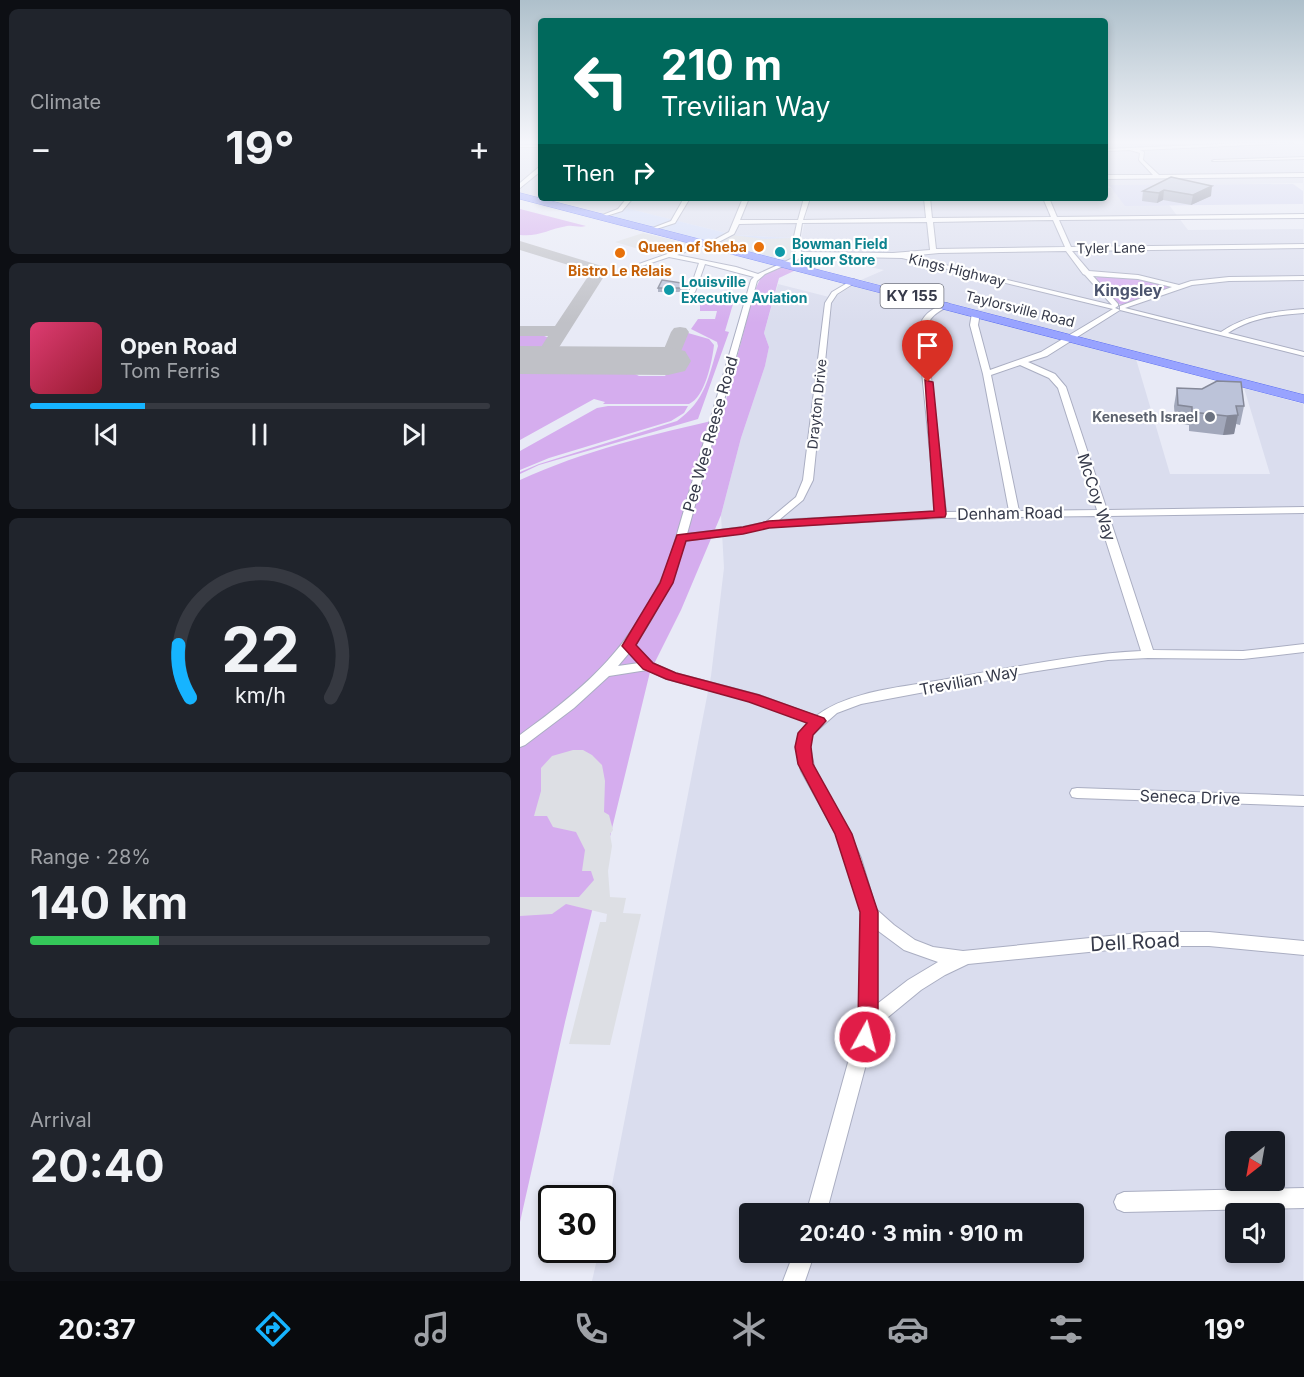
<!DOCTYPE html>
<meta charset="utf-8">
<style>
body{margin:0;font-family:Inter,sans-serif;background:#20242c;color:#f1f3f6;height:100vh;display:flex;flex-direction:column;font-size:22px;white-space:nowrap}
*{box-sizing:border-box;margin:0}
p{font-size:20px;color:#9ea1a6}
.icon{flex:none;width:33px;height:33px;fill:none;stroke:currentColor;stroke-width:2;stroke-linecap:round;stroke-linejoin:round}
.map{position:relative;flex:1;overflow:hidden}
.sheet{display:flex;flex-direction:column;gap:9px;padding:9px;background:#0d0f14;width:520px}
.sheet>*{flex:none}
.guide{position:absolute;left:18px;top:18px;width:570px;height:183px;border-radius:6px;box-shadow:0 3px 9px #0003;background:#00695c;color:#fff;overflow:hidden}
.needle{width:39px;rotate:211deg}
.fabs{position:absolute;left:705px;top:1131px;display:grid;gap:12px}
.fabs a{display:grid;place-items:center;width:60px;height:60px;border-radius:6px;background:#171b24;box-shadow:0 3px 9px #0003;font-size:30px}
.speed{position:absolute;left:18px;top:1185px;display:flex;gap:12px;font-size:30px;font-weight:700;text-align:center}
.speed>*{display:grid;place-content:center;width:78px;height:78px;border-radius:50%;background:#171b24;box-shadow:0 3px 9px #0003;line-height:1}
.speed .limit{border:3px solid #111;border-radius:9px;background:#fff;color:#111}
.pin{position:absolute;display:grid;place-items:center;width:51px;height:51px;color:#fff;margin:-62px -26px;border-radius:50% 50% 50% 0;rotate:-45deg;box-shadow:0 0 6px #0007}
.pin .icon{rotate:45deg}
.me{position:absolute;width:66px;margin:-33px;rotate:7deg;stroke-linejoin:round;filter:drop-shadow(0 0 4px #0008)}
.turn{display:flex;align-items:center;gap:21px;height:126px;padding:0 24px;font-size:27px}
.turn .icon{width:78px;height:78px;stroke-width:2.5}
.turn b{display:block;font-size:42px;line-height:51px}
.then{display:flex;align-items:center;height:57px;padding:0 24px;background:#0003;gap:12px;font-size:22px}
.big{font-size:45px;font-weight:700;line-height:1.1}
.sheet .widget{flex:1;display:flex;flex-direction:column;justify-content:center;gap:9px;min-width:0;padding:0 21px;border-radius:9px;background:#20242c}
.sheet .dial{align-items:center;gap:0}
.dial svg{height:156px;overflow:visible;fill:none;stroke:#363941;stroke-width:7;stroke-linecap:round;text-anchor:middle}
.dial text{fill:#f1f3f6;stroke:none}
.song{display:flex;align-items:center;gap:18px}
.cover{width:72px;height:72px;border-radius:9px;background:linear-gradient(135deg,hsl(340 70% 55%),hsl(350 70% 35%))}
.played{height:6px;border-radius:3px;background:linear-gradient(90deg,#16b4ff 25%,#363941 25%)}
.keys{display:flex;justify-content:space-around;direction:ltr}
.heat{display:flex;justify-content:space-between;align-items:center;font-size:33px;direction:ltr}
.charge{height:9px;border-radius:4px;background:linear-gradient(90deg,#34c759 28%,#363941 0)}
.trip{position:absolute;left:219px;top:1203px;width:345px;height:60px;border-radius:6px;background:#171b24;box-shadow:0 3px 9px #0003;font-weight:700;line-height:60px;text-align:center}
.tabs{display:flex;height:96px;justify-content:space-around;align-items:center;background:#090b0e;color:#9ea1a6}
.tabs .icon{width:42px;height:42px}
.tabs .current{color:#16b4ff}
.tabs b{font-size:27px;color:#f1f3f6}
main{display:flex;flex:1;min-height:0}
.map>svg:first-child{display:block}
.residential{fill:#daddee;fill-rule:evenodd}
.commercial{fill:#d2dcf9}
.education{fill:#d1d4f0}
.green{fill:#d5adee}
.parking{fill:#dddfe4}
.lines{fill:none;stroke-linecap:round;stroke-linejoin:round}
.taxiway{fill:#c0c1c7;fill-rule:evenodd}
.runway{fill:#c0c1c7;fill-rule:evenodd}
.minor-casing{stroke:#aaaec2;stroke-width:2}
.primary-casing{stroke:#5c6ff0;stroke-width:1}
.minor{fill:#fff;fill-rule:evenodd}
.primary{fill:#98a3ff;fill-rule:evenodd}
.wall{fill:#a2a8bb}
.shaded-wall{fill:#848898}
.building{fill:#bcc3d9;stroke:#848898;stroke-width:1.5}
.route{fill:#e11d48;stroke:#92132f;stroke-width:1.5}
.food-dot{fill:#e8710a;stroke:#fff;stroke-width:2}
.culture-dot{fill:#0f9aa8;stroke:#fff;stroke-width:2}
.worship-dot{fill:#6b7280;stroke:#fff;stroke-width:2}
.labels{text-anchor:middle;stroke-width:4.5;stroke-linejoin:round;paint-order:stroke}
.far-culture-label{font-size:14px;font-weight:bold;fill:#0d838f;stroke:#fff;text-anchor:start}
.far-food-label{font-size:14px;font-weight:bold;fill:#c56008;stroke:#fff;text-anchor:end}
.far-street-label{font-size:14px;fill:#363a4a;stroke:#fff}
.far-worship-label{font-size:14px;font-weight:bold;fill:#5b616d;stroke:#fff;text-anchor:end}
.shield{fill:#fff;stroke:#727580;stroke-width:1.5}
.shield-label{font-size:15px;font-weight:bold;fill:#363a4a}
.far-quarter-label{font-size:16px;font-weight:bold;fill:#4c546e;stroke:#fff}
.street-label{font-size:16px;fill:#363a4a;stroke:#fff}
.near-street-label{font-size:20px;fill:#363a4a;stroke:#fff}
</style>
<main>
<section class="sheet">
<div class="widget"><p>Climate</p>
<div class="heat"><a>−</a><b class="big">19°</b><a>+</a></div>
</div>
<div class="widget">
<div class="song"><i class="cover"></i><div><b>Open Road</b><p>Tom Ferris</p></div></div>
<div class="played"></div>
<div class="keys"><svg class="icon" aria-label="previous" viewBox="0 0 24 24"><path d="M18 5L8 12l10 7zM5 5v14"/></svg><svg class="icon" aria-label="pause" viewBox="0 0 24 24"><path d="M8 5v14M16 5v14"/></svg><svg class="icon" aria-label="next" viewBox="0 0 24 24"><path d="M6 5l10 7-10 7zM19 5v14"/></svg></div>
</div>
<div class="widget dial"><svg viewBox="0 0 100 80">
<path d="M14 69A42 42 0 1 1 86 69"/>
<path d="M14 69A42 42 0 0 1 8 42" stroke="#16b4ff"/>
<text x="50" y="56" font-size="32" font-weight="700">22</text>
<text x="50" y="72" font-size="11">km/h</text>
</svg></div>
<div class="widget"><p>Range · 28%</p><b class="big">140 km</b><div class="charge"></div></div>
<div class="widget"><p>Arrival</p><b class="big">20:40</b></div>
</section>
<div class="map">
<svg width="784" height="1281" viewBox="0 0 784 1281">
<rect width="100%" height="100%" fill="#e8eaf6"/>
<!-- residential -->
<path class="residential" d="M0,143H21V198H283L275,238L214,235L101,207L84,216L0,194Z
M585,143H783V183L585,186Z
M585,188H591L606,205H649L668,230L783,229V396L341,280L364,270L313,260L314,254L282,252L279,248L290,198H585Z
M258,284L313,298L335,284L449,315L494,515L497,509L457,317L616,359L650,474H750L724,388L783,404V1281H72L79,1250H82L83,1231L191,676L204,568L201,515L221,438L245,366L249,347L244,333ZM716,1142H754V1180H716ZM230,1214H554V1252H230ZM716,1214H754V1252H716Z"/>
<!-- commercial -->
<path class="commercial" d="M106,208L214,235L275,238L273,257L271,260H262L90,217Z"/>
<!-- education -->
<path class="education" d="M773,184L783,191V204L605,206L589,185Z"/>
<!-- green -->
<path class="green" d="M0,209L66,226C59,228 54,225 47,226C29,229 19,237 0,235Z
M262,267L276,270L259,278L244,333L249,347L245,366L221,438L201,515L161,610L130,672L45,1022L0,1222V480C63,451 133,434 201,419L234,292L242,275Z
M580,276L617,278L654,287L602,305L597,303L573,279Z
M190,294H216L205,331L209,332L178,419L19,465L0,474V472L19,464L157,421C186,400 188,378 198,346L197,342L171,329L178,319H195L197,311H180V305L172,301L174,297Z
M168,333L189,339L194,345C192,362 185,397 169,404H83L85,402L74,399L0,440V366H99L119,376H145L148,372L163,362L164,358L157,352Z
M0,334L22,335L29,338V341L21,350L0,356Z
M88,406H168L164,413L151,421L29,458L0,470V451L77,408Z"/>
<!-- parking -->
<path class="parking" d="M123,233L179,246L149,258L95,242Z
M214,235L243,239L271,238L273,256L271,259H264L197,244Z
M53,750H63L72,755L82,765L85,781L84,812L89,815L93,830L90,834L92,846L88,871L90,897L106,898L103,913L121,914L90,1045L49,1044L80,922H86L87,914L46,904L32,914L0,916V897H59L74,880L71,871H62L65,850L56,832L33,827L27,816H14L21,791V768L32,756Z"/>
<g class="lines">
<!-- taxiway -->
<path class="taxiway" d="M0,241L85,267L88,270L31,360L29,364H15L13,360L28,336H0V326H35L71,272L0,250Z
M160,327L166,328L169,332L157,361L155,365H141L139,361L151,332L154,328Z"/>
<!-- runway -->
<path class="runway" d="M0,346L148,347L165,351L171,361L165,371L148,375L0,374Z"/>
<!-- minor casing -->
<g class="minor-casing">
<path id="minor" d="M723,143H774L620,150L624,152L623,160L639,175L784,173V177L585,179V175H633L619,160L620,153L610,150L585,151V149Z
M0,145H21V147H0Z
M784,157V159L692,161L694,160Z
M19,167H21V171L0,188V183Z
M30,198H39L22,204L19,202Z
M107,198H113L102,211L80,218V216L98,209Z
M164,198H170L155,223L130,231V229L151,221Z
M223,198H229L220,220H278L284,198H290L283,220L406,218L404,198H410L412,218L531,217L523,198H529L537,217L784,214V218L539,220L551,247L784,244V248L552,251L569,271L618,275L659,285L671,281L709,277L784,276V280L709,281L672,285L605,308L701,332C726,315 754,311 784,309V313C757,315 731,318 708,333L784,352V356L600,310L527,356L508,362L535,374L546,387L587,510L784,507V513L589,516L633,650L723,651L784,644V652L723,659L628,658L588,660L511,672L341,704L317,713L292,735L290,747L295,771L330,834L341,858L356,909L374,925L395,940L413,947L443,951L629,932H689L784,941V955L689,946H629L448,964L425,975L401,990L356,1027L306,1214H286L339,1023L341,912L325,858L316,834L281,771L276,747L279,733L289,722L230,701L147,679L127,670L89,676L54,708L5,745L0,747V735C71,684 112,646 148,565L231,280L234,277L185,264L175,292L172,294L169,292L179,263L149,257L122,266L119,264L184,241L186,244L157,255L216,267L238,274L273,258L276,254L273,241L277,223L219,224L214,234L191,246H187V244L209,232ZM533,220L545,247L416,249L413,222ZM407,222L410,250L373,253L281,252L279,241L282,223ZM546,251L563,274L565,275L592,305L388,256L419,253ZM281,256L382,258L593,309L521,352L470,370L458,325L460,313L456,311L452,313L450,325L463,374L489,511L426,512L406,332C408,317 417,312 429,306V304L427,303C412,308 401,315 398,332L416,512L259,520L283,500L293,480L311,303L317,294L336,282L337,281L334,279L312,292L305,303L283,480L276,497L246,522L223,527L167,534L237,281L245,274L277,260ZM573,276L618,279L652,287L600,306V310L595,308L598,306V304ZM500,365L529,378L538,388L577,510L499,511L471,375ZM578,516L621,651C556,654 491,668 427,679C386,687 330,690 296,716L239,695L155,673L132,663L115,645C138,612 154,579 165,541L223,533L249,527L421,518ZM109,653L119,663L98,666ZM357,930L384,950L418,962L388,980L357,1004Z
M557,788L784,796V806L557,798L552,797L550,793L552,789Z
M784,1188V1208L604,1212L597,1209L594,1202L597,1195L604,1192Z
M274,1252H295L285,1281H263Z"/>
</g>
<!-- primary casing -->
<g class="primary-casing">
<path id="primary" d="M0,193L784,395V403L0,199Z"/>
</g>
<!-- minor -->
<use href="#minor" class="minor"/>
<!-- primary -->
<use href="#primary" class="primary"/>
</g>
<!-- wall -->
<path class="wall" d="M651,177L691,196L671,205L643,200L637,203L622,201L623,191Z
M168,284V288L167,292H138V288Z
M657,388L724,406L720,425L716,424L714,434L703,435L669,431V425L655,423L654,406Z"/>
<!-- shaded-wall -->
<path class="shaded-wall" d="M692,186L691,196L671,205L673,195Z
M644,190L643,200L637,203L639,193Z
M718,415L714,434L703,435L707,416Z"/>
<!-- building -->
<path class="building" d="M651,177L692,186L673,195L644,190L639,193L623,191Z
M142,280L168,284L166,288H138Z
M697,381L721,382L724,406H716L718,415L707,416L672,412V407L658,405L657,388L682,389Z"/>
<!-- sky -->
<linearGradient id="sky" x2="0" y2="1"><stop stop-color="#aec0cb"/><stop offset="0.44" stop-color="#f5f6fb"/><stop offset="1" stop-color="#f5f6fb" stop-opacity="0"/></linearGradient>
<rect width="784" height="323" fill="url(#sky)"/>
<!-- route -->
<path class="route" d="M405,380L413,382L426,514L425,517L249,528L223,534L166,541L153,583L116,645L133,663L156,673L239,695L304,718L306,721L293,735L291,747L293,764L332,834L358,912V1023L352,1044L345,1046L337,1044L334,1037L338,1023L340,912L315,834L278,764L275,747L278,733L287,723L229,702L146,679L123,669L102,646L140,583L157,535L223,527L249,521L414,511Z"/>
<!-- markers -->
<g class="food-dot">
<circle cx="239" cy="247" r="6"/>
<circle cx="100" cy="253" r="6"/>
</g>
<g class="culture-dot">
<circle cx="260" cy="252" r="6"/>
<circle cx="149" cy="290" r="6"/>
</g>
<circle class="worship-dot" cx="690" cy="417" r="6"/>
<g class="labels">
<!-- far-culture labels -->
<g class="far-culture-label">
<text x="272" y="249">Bowman Field<tspan x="272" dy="16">Liquor Store</tspan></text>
<text x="161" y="287">Louisville<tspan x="161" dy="16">Executive Aviation</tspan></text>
</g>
<!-- far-food labels -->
<g class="far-food-label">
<text x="227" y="252">Queen of Sheba</text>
<text x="100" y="276" text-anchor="middle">Bistro Le Relais</text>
</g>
<!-- far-street labels -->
<g class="far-street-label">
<text transform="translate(591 248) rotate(-1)" y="5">Tyler Lane</text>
<text transform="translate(437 270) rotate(14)" y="5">Kings Highway</text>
<text transform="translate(500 309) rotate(14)" y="5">Taylorsville Road</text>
<text transform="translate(297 404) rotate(-84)" y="5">Drayton Drive</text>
</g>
<!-- far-worship labels -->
<g class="far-worship-label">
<text x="678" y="422">Keneseth Israel</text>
</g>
<!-- shield labels -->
<rect class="shield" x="360.5" y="284" width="63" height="24" rx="4.5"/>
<g class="shield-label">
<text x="392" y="301">KY 155</text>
</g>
<!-- far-quarter labels -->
<g class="far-quarter-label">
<text x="608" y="296">Kingsley</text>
</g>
<!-- street labels -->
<g class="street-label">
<text transform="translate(190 434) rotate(-74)" y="6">Pee Wee Reese Road</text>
<text transform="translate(577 497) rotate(72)" y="6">McCoy Way</text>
<text transform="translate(490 513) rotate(-1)" y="6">Denham Road</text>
<text transform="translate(449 680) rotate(-11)" y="6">Trevilian Way</text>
<text transform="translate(670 797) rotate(2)" y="6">Seneca Drive</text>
</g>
<!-- near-street labels -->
<g class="near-street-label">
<text transform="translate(615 942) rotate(-3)" y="7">Dell Road</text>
</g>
</g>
</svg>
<div class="fabs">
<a><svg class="needle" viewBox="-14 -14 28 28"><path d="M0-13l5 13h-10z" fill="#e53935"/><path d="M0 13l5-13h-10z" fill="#9ea1a6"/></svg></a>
<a><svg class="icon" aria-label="sound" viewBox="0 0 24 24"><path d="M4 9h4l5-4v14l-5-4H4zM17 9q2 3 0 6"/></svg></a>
</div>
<div class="speed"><div class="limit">30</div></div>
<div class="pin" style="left:408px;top:382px;background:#d93025"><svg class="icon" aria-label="arrive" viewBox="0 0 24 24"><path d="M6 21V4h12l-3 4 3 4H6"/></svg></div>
<svg class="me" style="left:345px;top:1037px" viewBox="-20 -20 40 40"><circle r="17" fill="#e11d48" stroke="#fff" stroke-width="3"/><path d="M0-11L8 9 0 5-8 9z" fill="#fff"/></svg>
<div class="trip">20:40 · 3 min · 910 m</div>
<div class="guide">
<div class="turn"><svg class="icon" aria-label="left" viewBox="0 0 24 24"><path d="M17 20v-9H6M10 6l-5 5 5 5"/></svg><div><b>210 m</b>Trevilian Way</div></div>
<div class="then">Then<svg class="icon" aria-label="right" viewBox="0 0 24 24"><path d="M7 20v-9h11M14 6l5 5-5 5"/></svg></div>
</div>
</div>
</main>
<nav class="tabs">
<b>20:37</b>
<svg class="icon current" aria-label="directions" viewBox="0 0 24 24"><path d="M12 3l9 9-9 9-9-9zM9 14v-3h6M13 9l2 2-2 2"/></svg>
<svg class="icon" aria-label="music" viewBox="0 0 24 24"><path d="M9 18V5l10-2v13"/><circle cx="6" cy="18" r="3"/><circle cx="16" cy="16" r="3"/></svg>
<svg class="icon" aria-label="phone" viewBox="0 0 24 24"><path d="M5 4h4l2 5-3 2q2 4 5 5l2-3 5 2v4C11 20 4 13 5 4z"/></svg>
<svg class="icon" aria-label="climate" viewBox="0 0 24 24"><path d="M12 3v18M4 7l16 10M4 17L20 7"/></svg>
<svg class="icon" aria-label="car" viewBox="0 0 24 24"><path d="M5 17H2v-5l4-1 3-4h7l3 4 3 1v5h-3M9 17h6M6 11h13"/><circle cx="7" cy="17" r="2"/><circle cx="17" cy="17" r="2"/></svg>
<svg class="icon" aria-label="filters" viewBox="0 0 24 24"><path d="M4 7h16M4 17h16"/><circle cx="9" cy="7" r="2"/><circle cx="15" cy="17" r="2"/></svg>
<b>19°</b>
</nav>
